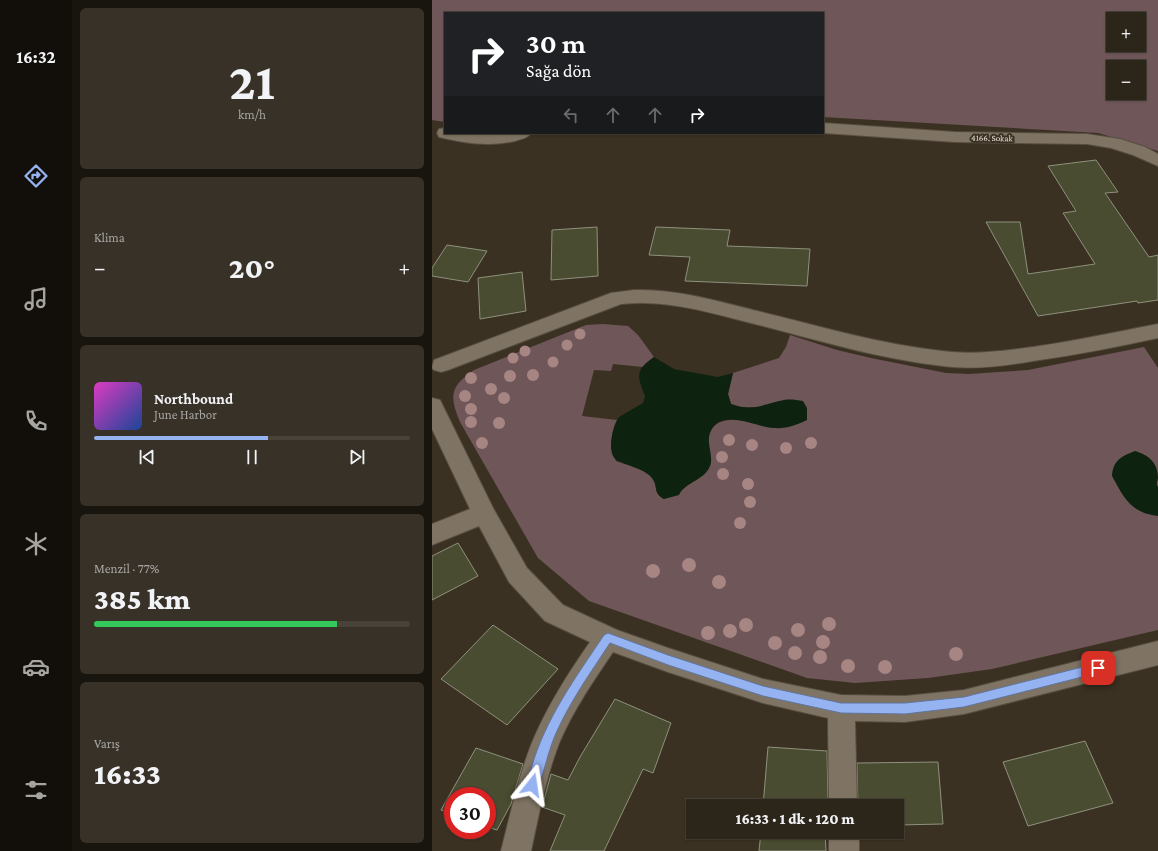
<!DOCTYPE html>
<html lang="tr">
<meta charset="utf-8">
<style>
body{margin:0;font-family:"Crimson Pro",serif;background:#383127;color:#f1f3f6;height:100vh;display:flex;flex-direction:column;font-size:15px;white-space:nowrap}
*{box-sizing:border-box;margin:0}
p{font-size:13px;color:#a6a5a2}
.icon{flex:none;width:22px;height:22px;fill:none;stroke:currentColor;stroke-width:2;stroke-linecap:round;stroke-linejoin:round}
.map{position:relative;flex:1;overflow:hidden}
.panel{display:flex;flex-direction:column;gap:8px;padding:8px;background:#18140e;width:360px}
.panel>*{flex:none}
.guide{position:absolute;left:12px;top:12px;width:380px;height:122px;border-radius:0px;box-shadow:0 1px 3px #0004,0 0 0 1px #484239;background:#202124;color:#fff;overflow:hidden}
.controls{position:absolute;left:674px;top:12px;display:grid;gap:8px}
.controls a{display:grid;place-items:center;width:40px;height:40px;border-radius:0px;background:#2c251a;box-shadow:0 1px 3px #0004,0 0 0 1px #484239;font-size:20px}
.speed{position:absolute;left:12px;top:787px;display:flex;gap:8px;font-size:20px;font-weight:700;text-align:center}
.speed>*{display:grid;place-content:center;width:52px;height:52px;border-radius:50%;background:#2c251a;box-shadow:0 1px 3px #0004,0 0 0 1px #484239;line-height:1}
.speed .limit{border:6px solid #d22;background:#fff;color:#111}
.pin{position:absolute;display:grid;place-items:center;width:34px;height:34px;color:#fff;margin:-17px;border-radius:8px;box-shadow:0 2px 6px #0006}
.me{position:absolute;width:44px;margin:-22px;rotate:15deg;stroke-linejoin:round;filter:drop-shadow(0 0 3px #0008)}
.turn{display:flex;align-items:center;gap:14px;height:84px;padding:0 16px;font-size:18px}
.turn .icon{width:52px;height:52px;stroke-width:2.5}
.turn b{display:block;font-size:28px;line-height:34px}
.lanes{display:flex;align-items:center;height:38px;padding:0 16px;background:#0003;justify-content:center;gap:20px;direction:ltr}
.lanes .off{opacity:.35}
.big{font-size:30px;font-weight:800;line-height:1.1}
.panel .card{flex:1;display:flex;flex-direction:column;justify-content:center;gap:6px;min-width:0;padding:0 14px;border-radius:6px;background:#383127}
.panel .dial{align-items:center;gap:0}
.dial b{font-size:52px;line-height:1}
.song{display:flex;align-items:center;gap:12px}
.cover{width:48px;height:48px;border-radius:6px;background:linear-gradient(135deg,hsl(310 70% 55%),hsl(220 70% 35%))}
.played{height:4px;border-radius:2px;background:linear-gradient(90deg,#95b2f1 55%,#484239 55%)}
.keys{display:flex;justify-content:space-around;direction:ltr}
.heat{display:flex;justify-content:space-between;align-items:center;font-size:22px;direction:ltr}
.charge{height:6px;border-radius:3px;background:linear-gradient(90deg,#34c759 77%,#484239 0)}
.trip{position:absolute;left:254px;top:799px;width:218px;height:40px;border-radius:0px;background:#2c251a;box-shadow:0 1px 3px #0004,0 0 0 1px #484239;font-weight:800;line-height:40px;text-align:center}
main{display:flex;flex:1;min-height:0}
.tabs{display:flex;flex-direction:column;width:72px;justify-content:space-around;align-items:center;background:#120f0a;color:#a6a5a2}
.tabs .icon{width:28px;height:28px}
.tabs .active{color:#95b2f1}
.tabs b{font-size:18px;color:#f1f3f6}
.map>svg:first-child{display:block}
.green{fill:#6f5659;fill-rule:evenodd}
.water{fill:#0e2210}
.building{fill:#4a4c31;stroke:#8e917d}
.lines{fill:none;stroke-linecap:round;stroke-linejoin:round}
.minor-casing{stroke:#574e42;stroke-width:2}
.minor{fill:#7f7463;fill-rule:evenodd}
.tree{fill:#a68583}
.route{fill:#95b2f1;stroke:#61749d}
.labels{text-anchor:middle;stroke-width:4;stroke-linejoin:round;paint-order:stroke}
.far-street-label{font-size:9px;fill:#ece6dd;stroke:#3b3122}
</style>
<main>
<nav class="tabs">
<b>16:32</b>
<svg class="icon active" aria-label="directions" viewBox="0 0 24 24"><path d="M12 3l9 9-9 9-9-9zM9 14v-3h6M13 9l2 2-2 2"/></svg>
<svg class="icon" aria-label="music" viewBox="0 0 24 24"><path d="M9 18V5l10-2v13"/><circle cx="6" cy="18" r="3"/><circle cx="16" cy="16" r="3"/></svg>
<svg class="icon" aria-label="phone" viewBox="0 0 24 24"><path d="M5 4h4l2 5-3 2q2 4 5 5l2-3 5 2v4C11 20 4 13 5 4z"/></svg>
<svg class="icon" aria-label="climate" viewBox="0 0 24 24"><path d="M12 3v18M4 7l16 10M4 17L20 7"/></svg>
<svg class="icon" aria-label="car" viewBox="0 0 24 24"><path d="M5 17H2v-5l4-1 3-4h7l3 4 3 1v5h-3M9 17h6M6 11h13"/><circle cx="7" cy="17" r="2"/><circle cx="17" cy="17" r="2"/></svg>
<svg class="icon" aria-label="filters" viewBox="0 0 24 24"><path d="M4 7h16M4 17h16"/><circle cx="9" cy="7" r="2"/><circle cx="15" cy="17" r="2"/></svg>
</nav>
<section class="panel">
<div class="card dial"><b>21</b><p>km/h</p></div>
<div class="card"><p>Klima</p>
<div class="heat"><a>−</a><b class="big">20°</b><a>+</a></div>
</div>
<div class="card">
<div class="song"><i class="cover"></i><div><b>Northbound</b><p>June Harbor</p></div></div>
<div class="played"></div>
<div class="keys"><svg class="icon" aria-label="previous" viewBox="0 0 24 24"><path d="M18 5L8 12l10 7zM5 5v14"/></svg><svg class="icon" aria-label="pause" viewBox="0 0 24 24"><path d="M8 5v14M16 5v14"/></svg><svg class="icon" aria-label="next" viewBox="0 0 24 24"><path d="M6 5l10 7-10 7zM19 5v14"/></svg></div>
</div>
<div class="card"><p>Menzil · 77%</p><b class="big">385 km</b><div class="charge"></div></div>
<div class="card"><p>Varış</p><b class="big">16:33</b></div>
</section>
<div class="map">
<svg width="726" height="851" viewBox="0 0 726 851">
<rect width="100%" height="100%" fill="#3b3122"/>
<!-- green -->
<path class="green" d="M0,0H726V151L666,133L391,117V13H13V122L0,120ZM681,19H707V45H681ZM681,67H707V93H681Z
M171,324L196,326L206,335L222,357L211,367L181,364L179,371L162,370L150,416L185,420C177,434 181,446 184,461C194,465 214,469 220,478C227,487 220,492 232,499C244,492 272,478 277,467C281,459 276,451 276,443C277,407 322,423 342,428L338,405C324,408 312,409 299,404L296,394L301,373L347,358L354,347L358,335L405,350L439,358L514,373L537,374L596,370L712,347L726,368V630L560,669L496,678L423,683L375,678L157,601L106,558L28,422C17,395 18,387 42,370L154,325Z"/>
<!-- water -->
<path class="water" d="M222,357L242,369L286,377L301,373L296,394L299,404C320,412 332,404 352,400C358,399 365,400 371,401L375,408V420C364,425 355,429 342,428C325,428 288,406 278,433C274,444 282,456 278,466C272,481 254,481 247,495L232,499C220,492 227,487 220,478C213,469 194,465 184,460C174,451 181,426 187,417L211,403L213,396C205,376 203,370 222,357Z
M703,451C716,455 726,462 726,478C725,483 724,483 726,487V516C699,513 692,498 680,476C681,461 689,456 703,451Z"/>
<!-- building -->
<path class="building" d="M664,160L686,192L673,193L717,257L726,255V300L706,303L705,301L606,316L554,222H588L596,274L663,264L631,213L644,211L616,166Z
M165,227L166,276L119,280L120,230Z
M224,227L298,230L295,246L378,249L375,286L253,281L258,257L217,255Z
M15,245L55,251L36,282L0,276V268Z
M90,272L94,311L48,319L46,278Z
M26,543L46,576L0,600V556Z
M61,625L126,669L75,725L9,679Z
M183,699L239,723L221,773L211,769L172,851H118L133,815L110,807L119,774L136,780L148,757Z
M653,741L681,803L596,826L571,762Z
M336,747L395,751L396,806H331Z
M44,748L91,764L79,804L65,830L55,827V796H21V814L9,810Z
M506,762L511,824L465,825V806H426L425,763Z
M329,832H393L394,851H327Z"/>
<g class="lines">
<!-- minor casing -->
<g class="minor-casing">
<path id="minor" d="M391,123L523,132L655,134L688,139L713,147L726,154V166L701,155L679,148L655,144L523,142L391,133Z
M13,128V133L62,134L99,133C96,138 89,139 83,141C57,147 32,143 7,137L5,133L7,129Z
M202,290C243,289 282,300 321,310C384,325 446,344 510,351C540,355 571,351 601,347C643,341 684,332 726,324V338C685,347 643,355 601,361C571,366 541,370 511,366C446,359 383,339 319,323C276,312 234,299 189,304L16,370L9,372L2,370L0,368L2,360L179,293Z
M0,398L8,400L61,508L95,568L131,605L185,630L236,648L331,679L409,695L473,696L532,690L726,641V665L532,714L473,722L423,721L425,806H397L396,718L331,703L236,672L181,652C162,680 142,709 128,741C114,776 107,814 99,851H69C78,815 86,779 99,745C114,708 135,675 158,642L113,621L77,582L47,526L0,545V524L38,509L0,429Z
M397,832H427V851H397Z"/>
</g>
<!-- minor -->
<use href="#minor" class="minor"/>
</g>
<!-- trees -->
<g class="tree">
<circle cx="148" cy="334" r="5.5"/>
<circle cx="135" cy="345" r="5.5"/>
<circle cx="93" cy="351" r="5.5"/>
<circle cx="81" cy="358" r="5.5"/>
<circle cx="121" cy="362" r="5.5"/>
<circle cx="101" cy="375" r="6"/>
<circle cx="78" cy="376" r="6"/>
<circle cx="39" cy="378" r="6"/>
<circle cx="59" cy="389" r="6"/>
<circle cx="33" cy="396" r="6"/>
<circle cx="72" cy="398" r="6"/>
<circle cx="39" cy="409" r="6"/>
<circle cx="39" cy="422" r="6"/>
<circle cx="67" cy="423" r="6"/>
<circle cx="297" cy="440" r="6"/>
<circle cx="50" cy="443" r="6"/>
<circle cx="379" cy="443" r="6"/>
<circle cx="320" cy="445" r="6"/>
<circle cx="354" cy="448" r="6"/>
<circle cx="290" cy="457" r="6"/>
<circle cx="291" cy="474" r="6"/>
<circle cx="316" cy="484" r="6"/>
<circle cx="318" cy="502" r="6"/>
<circle cx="308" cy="523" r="6"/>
<circle cx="257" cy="565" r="7"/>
<circle cx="221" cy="571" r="7"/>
<circle cx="287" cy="582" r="7"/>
<circle cx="397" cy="624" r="7"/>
<circle cx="314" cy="625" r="7"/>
<circle cx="366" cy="630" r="7"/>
<circle cx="298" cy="631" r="7"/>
<circle cx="276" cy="633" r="7"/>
<circle cx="391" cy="642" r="7"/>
<circle cx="343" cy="643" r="7"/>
<circle cx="363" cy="653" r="7"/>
<circle cx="524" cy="654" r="7"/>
<circle cx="388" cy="657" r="7"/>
<circle cx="416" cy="666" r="7"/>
<circle cx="453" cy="667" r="7"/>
</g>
<!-- route -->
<path class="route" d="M176,633L236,655L331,686L409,703H473L532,697L666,663L670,665L672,668L670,672L666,673L532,707L473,714L409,713L331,696L236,665L178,643C159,672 139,700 125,731C116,750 113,771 105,789L100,791L96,789C93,783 97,775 99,769C113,719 144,677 172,635Z"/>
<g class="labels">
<!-- far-street labels -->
<g class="far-street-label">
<text transform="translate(560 138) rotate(1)" y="3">4166. Sokak</text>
</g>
</g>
</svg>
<div class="controls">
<a>+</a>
<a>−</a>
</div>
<div class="speed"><div class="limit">30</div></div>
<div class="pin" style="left:666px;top:668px;background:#d93025"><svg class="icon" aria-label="arrive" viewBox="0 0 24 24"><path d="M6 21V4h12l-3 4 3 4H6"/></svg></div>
<svg class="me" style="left:100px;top:785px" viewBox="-20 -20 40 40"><path d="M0-17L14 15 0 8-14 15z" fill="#95b2f1" stroke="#fff" stroke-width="4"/></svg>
<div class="trip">16:33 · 1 dk · 120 m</div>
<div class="guide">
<div class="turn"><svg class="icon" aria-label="right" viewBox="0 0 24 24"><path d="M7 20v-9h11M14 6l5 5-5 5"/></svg><div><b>30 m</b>Sağa dön</div></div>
<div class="lanes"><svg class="icon off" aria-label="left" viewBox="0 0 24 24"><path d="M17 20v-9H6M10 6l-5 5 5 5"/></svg><svg class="icon off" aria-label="ahead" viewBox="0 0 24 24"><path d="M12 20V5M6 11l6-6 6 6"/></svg><svg class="icon off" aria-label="ahead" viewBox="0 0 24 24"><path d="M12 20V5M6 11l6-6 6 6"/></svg><svg class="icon" aria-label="right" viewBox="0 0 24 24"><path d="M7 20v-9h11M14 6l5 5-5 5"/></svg></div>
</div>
</div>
</main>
